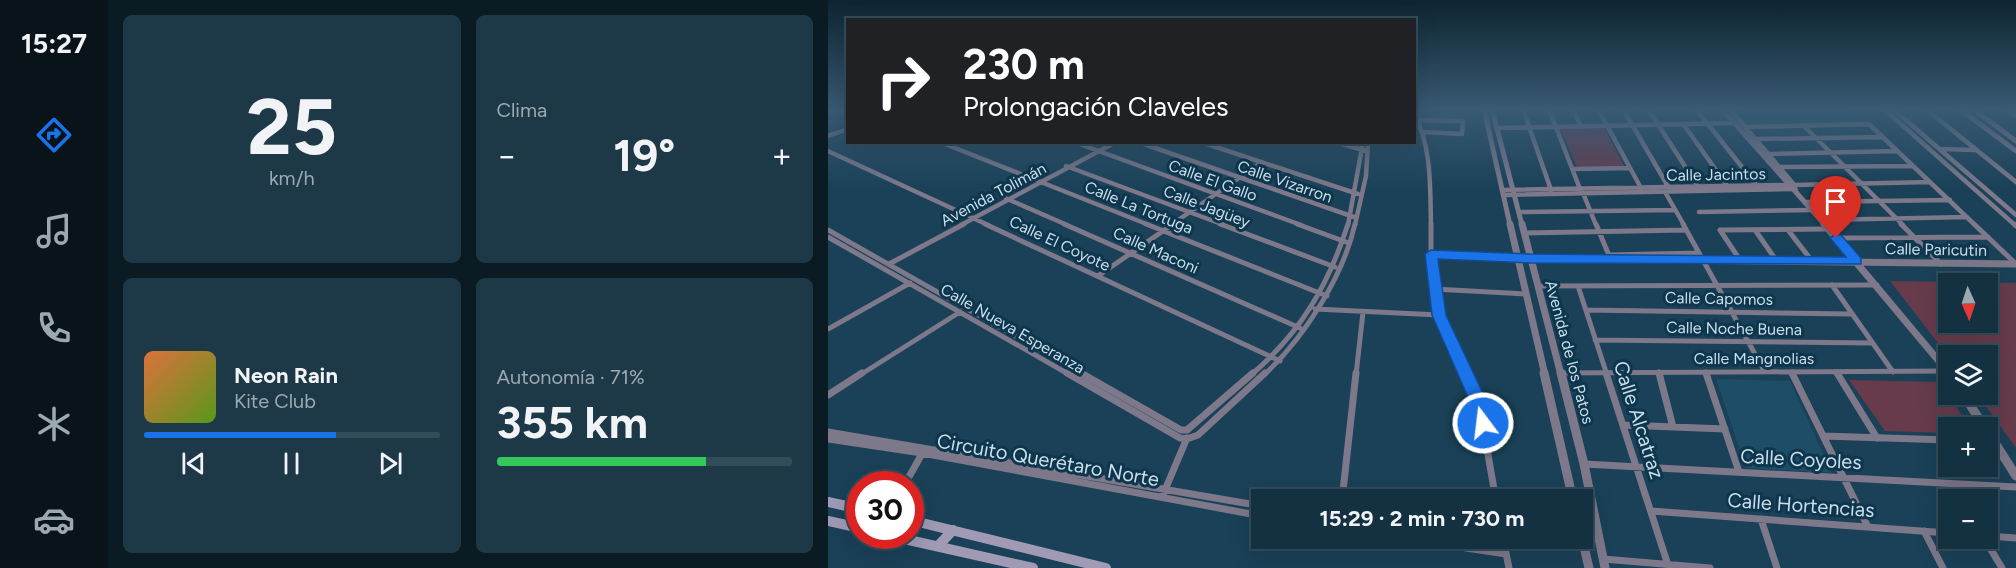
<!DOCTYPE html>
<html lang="es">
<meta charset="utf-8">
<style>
body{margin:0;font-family:Figtree,sans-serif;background:#1d3948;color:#f1f3f6;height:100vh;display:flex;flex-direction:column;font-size:22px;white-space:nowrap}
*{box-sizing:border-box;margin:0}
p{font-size:20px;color:#9da9b1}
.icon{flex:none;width:33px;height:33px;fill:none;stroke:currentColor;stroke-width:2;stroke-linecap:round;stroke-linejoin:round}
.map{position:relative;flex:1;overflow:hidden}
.details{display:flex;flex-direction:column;gap:15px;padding:15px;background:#0b1b24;width:720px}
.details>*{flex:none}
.top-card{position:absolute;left:18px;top:18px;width:570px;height:126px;border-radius:0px;box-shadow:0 6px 24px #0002,0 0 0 2px #334c5a;background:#202124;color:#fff;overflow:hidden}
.needle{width:39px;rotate:177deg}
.buttons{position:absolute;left:1110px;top:273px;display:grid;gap:12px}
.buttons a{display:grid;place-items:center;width:60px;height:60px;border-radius:0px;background:#143141;box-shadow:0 6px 24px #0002,0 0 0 2px #334c5a;font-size:30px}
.speed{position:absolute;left:18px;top:471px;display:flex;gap:12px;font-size:30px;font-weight:700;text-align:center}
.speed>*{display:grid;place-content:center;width:78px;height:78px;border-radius:50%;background:#143141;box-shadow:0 6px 24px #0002,0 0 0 2px #334c5a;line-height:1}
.speed .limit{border:9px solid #d22;background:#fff;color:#111}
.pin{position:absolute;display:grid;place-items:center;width:51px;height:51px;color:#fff;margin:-62px -26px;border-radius:50% 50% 50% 0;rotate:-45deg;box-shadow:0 0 6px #0007}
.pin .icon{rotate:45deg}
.me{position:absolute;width:66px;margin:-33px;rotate:345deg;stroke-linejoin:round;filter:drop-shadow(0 0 4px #0008)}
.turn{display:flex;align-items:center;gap:21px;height:126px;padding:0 18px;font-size:27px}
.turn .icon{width:78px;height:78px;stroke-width:2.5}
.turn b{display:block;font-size:42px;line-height:51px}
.big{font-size:45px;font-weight:700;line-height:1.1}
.details .widget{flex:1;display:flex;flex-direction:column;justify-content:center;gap:9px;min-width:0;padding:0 21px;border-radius:9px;background:#1d3948}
.details .dial{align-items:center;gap:0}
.dial b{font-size:78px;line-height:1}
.song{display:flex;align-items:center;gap:18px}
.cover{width:72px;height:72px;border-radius:9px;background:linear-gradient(135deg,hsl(20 70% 55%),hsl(90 70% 35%))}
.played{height:6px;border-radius:3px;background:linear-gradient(90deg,#1a73e8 65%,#334c5a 65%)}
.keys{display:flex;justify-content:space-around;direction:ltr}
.heat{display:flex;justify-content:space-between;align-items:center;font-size:33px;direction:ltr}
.charge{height:9px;border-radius:4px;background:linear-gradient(90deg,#34c759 71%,#334c5a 0)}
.details .tiles{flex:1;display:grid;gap:15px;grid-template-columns:repeat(2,1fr)}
.trip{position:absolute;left:423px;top:489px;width:342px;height:60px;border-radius:0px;background:#143141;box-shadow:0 6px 24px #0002,0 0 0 2px #334c5a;font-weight:700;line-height:60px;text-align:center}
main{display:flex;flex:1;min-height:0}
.dock{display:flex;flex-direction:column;width:108px;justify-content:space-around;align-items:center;background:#08141a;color:#9da9b1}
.dock .icon{width:42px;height:42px}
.dock .current{color:#1a73e8}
.dock b{font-size:27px;color:#f1f3f6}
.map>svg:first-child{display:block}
.built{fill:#1e4d68}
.green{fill:#673b4b;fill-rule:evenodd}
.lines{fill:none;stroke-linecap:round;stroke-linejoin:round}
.minor-far2{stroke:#7d788a;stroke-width:4.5}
.minor-far1{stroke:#7d788a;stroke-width:5}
.minor{stroke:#7d788a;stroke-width:7}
.tertiary-far2{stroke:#7d788a;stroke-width:5}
.tertiary-far1{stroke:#7d788a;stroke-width:7}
.tertiary{stroke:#7d788a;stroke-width:9}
.secondary{stroke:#a09ab5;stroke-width:10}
.route{fill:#1a73e8;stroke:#114b97;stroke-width:1.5}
.labels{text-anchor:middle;stroke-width:6;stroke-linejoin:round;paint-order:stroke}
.street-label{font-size:16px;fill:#c9deec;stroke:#0e364c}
.near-street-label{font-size:20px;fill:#c9deec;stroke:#0e364c}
</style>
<main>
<nav class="dock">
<b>15:27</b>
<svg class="icon current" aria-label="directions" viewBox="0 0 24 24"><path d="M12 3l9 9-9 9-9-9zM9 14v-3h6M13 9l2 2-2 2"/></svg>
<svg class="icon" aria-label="music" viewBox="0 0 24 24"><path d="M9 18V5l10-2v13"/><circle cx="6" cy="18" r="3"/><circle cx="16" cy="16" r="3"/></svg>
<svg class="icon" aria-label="phone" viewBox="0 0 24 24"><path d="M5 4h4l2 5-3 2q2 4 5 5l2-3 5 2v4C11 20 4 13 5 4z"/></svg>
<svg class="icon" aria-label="climate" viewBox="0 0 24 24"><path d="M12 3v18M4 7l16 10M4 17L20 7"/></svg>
<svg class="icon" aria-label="car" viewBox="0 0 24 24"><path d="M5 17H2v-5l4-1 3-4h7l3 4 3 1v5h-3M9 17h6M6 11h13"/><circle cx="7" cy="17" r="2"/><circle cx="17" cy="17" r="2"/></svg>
</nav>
<section class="details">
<div class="tiles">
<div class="widget dial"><b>25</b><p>km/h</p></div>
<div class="widget"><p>Clima</p>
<div class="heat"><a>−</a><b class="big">19°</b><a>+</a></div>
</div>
<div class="widget">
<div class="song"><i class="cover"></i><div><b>Neon Rain</b><p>Kite Club</p></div></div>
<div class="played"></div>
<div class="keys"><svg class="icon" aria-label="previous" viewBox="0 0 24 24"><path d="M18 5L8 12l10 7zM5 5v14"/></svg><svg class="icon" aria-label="pause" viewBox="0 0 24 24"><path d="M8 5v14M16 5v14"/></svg><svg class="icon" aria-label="next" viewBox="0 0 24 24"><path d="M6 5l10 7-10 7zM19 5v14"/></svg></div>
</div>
<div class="widget"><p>Autonomía · 71%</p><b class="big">355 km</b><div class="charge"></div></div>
</div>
</section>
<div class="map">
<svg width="1188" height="568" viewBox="0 0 1188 568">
<rect width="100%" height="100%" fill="#1a4157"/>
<!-- built -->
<path class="built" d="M907,109H1023L1038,123L921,125Z
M888,379L962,381L1004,473L918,468Z"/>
<!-- green -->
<path class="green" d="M776,127L796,166L749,167L732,128Z
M1062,281L1188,283V448L1150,395L1160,394V356H1120ZM1120,284H1160V322H1120Z
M1021,380L1113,382L1141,427L1120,428V433L1057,431Z"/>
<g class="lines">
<!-- minor-far2 -->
<path class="minor-far2" d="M695,109L723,190
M721,109L752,189
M745,109L753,127
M770,109L813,188
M795,109L841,188
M820,109L871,188
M868,109L929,186
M1056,109L1187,225
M1065,109L1188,215
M1098,109L1188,182
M1178,109L1188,116
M586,113C604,147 602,187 603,225
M590,120L635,121L634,134L596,132
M856,125L900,187
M975,125L1075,225
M917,127L1041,124L1147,225
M669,128L906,123
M0,136L20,129
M927,139L1055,137
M112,142L321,225
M246,142L473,225
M310,142L526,217
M373,142L530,194
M508,142L538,151
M1112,149L1148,150
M0,151L160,225
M940,154L1069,151
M238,166L396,225
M951,167L1085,166
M744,169L802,168
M966,185L1102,182
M674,190L959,185
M837,192L856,225
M755,193L768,225
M675,195L967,189
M177,198L239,225
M977,202L1122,200
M691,212L847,210
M871,212L984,210
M993,220L1139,217
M133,225L288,142
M343,225L434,162
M520,225L535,142
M527,225L538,176L540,142"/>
<!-- minor-far1 -->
<path class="minor-far1" d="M157,224L452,361
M236,224L472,328
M318,224L499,296
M392,224L507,267
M469,224L518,242
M603,224V254L611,315L638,375
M768,224L782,258
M855,224L937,372
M1073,224L1113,264
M1146,224L1188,264
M1186,224L1188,226
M0,230L256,375
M892,230L1000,229
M892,230L912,260
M927,230L948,260
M960,230L984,261
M696,233L858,230
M0,237L242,375
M1008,238L1160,237
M603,254L689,258
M780,255L871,253
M61,264L136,224
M270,276L345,224
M1004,285L1065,372
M710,286L1049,285
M750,286L779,375
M606,289L698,294
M487,309L611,315
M758,310L1023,314
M0,329L82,283
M767,340L1044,343
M831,372L832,375
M877,372L878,375
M963,372L964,375
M1008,372L1010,375
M732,373L1120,371
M32,375L132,312
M423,375C473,332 500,286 520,224
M436,375C476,338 515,277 527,224
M528,375L535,312"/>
<!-- minor -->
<path class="minor" d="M239,373L352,438L359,439
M253,373L353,430H359
M637,373L651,404L668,500
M778,373L840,565
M831,373L845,427
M878,373L911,472
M964,373L1040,527
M1009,373L1049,438
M0,395L34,373
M795,425L897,429
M359,430L425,373
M0,432L434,506
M995,436L1120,440
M0,439L94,453L434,516
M359,439L370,435L437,373
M756,464L1188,487
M77,484L95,452
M334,497L359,438
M514,500L528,373
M823,511L1120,533
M933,519L949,568
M1096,531L1115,568
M1160,536L1188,538
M572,538L678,554
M675,538L681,568
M1156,538L1174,568
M775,559L882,568"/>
<!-- tertiary-far2 -->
<path class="tertiary-far2" d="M656,109L682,225
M664,109L694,225
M894,109L997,225
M902,109L966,185L968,192
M1132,109L1188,151
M1145,109L1188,141"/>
<!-- tertiary-far1 -->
<path class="tertiary-far1" d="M682,224L717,375
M694,224L733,375
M996,224L1120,372
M689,258L1188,264"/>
<!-- tertiary -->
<path class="tertiary" d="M716,373L745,500
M733,373L756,464L777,568
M1135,394L1157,428
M1160,432L1188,476
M754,538L761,568"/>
<!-- secondary -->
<path class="secondary" d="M0,502L32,509
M82,520L278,568
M0,521L32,528
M63,536L205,568
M110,546L125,530"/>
</g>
<!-- sky -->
<linearGradient id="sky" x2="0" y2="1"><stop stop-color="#0e2430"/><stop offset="0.58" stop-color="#385a74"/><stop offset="1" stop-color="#385a74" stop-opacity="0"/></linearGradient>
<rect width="1188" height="189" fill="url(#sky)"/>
<!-- route -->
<path class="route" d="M1008,234L1013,235L1033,258V264L702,263L610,259L618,315L660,404L663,423L661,428H649L643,404L604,315L597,254L603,250L702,254L1018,257L1002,238Z"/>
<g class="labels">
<!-- street labels -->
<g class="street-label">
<text transform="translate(888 174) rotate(-1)" y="6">Calle Jacintos</text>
<text transform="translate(385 180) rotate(20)" y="6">Calle El Gallo</text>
<text transform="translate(457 181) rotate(19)" y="6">Calle Vizarron</text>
<text transform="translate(165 194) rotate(-28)" y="6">Avenida Tolimán</text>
<text transform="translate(379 206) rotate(21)" y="6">Calle Jagüey</text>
<text transform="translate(311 207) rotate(22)" y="6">Calle La Tortuga</text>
<text transform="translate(232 243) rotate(25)" y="6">Calle El Coyote</text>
<text transform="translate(1108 249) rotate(1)" y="6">Calle Paricutin</text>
<text transform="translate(328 250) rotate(24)" y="6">Calle Maconi</text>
<text transform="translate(891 298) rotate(1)" y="6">Calle Capomos</text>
<text transform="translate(185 328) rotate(30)" y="6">Calle Nueva Esperanza</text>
<text transform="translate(906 328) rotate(1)" y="6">Calle Noche Buena</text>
<text transform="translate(742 352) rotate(75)" y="6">Avenida de los Patos</text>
<text x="926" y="364">Calle Mangnolias</text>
</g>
<!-- near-street labels -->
<g class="near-street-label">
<text transform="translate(811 420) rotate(72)" y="7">Calle Alcatraz</text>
<text transform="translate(973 459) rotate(3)" y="7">Calle Coyoles</text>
<text transform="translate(220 460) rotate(10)" y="7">Circuito Querétaro Norte</text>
<text transform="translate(973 505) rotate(4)" y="7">Calle Hortencias</text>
</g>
</g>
</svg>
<div class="buttons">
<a><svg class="needle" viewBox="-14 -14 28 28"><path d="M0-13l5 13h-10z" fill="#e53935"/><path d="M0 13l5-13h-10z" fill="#9da9b1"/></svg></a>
<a><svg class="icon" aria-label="layers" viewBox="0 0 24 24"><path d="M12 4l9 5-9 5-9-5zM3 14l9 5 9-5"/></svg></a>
<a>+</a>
<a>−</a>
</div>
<div class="speed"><div class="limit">30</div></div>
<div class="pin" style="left:1008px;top:238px;background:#d93025"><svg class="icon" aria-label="arrive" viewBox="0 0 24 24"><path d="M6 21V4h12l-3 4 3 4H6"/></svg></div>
<svg class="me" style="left:655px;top:423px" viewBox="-20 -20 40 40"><circle r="17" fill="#1a73e8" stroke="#fff" stroke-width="3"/><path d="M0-11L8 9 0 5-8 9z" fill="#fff"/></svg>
<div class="trip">15:29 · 2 min · 730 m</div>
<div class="top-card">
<div class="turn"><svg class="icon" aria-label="right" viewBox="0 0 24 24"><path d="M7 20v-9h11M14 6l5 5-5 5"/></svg><div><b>230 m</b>Prolongación Claveles</div></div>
</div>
</div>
</main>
